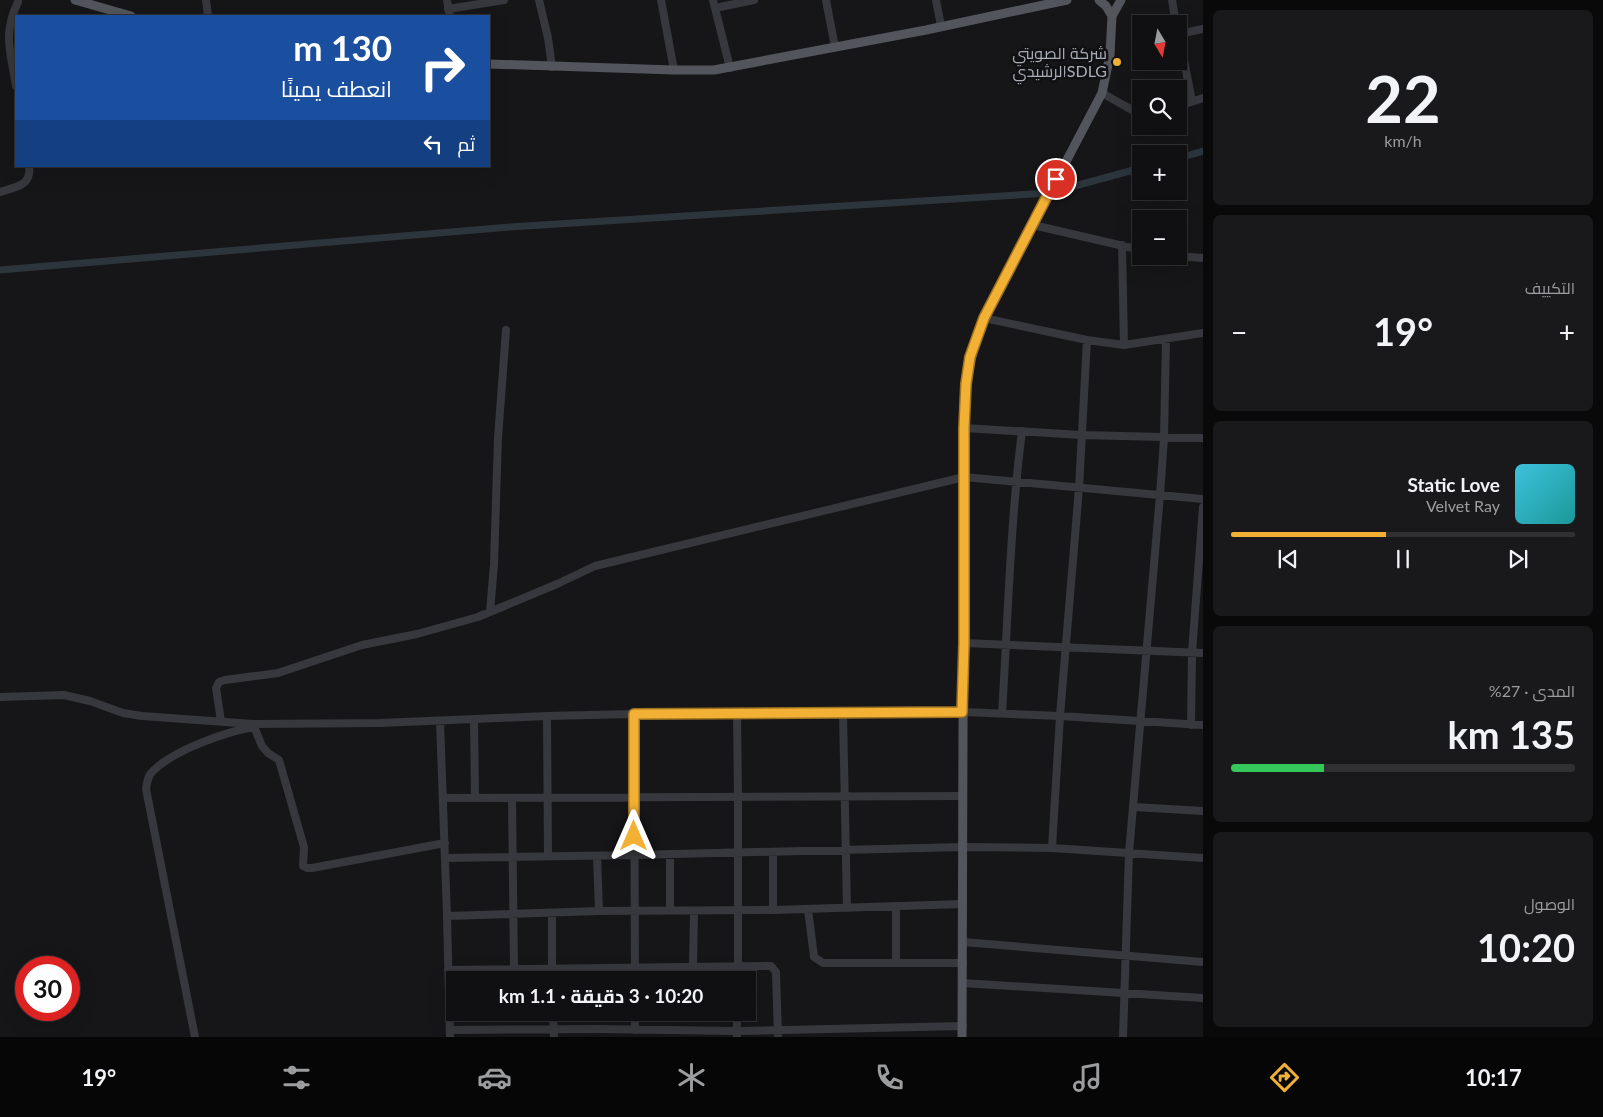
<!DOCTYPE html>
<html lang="ar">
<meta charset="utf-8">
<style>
body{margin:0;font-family:Lato,Cairo,sans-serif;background:#19191b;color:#f1f3f6;direction:rtl;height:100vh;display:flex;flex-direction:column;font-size:19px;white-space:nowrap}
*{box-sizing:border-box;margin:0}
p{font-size:16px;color:#9c9d9f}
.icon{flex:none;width:28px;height:28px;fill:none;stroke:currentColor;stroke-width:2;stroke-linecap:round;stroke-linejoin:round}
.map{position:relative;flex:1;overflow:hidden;direction:ltr}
.side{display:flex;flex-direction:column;gap:10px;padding:10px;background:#09090a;width:400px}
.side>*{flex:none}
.top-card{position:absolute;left:15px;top:15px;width:475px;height:152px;border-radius:0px;box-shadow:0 5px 20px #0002,0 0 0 1px #303032;direction:rtl;background:#1a4fa0;color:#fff;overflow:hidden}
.needle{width:32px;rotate:170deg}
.tools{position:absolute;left:1132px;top:15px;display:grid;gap:10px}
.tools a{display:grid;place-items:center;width:55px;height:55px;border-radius:0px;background:#101012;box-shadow:0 5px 20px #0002,0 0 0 1px #303032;font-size:25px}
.speed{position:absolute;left:15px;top:956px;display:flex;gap:10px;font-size:25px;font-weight:700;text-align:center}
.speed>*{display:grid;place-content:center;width:65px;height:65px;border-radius:50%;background:#101012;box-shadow:0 5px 20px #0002,0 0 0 1px #303032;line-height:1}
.speed .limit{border:8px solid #d22;background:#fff;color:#111}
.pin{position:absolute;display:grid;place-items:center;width:42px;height:42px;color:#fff;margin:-21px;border:2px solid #fff;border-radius:50%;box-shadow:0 1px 5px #0007}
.me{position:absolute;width:55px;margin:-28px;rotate:0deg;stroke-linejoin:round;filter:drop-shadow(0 0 4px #0008)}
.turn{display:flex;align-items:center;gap:18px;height:105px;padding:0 15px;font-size:22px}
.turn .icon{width:65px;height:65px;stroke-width:2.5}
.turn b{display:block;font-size:35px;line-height:42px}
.then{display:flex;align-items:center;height:48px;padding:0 15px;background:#0003;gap:10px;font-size:19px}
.big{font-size:38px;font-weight:700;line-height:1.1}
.side .tile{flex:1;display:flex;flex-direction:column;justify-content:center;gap:8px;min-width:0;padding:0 18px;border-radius:8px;background:#19191b}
.side .dial{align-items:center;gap:0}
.dial b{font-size:65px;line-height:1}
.song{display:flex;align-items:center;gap:15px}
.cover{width:60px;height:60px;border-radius:8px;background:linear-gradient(135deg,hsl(190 70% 55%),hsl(180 70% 35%))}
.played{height:5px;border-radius:2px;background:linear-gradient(90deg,#f2b134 45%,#303032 45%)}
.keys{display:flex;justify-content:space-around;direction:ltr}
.heat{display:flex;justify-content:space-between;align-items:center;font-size:28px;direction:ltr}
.charge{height:8px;border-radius:4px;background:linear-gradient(90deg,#34c759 27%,#303032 0)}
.trip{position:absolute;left:446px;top:971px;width:310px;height:50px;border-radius:0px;background:#101012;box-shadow:0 5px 20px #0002,0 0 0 1px #303032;font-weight:700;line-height:50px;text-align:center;direction:rtl}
.dock{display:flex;height:80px;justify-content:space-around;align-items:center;background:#060607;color:#9c9d9f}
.dock .icon{width:35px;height:35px}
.dock .selected{color:#f2b134}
.dock b{font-size:22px;color:#f1f3f6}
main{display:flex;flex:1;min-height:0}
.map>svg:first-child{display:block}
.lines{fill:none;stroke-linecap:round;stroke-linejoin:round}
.canal{stroke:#2c353c;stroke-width:7}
.minor{stroke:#37383d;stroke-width:8}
.major{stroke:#53555c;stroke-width:9}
.route-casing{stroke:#9d7322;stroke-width:12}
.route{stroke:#f2b134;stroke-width:9}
.poi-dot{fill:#f2b134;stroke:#111113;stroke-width:2}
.labels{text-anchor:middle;stroke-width:5;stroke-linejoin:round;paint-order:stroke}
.poi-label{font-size:16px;fill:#a8adb8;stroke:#111113;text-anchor:end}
</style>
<main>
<section class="side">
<div class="tile dial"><b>22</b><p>km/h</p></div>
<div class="tile"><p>التكييف</p>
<div class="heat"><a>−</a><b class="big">19°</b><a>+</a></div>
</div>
<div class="tile">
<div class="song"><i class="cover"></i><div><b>Static Love</b><p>Velvet Ray</p></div></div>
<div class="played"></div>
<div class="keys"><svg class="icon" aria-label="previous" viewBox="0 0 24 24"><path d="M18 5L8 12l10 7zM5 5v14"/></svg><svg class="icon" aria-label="pause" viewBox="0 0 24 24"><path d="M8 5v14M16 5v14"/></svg><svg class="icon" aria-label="next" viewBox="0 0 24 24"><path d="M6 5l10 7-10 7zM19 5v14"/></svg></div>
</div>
<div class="tile"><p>المدى · 27%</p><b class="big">135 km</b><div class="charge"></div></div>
<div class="tile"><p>الوصول</p><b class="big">10:20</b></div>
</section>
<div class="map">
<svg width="1203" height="1037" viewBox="0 0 1203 1037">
<rect width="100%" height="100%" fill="#161618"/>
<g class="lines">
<!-- canal -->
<path class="canal" d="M1179,158L1203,151
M0,270L510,227L1049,193L1141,168"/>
<!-- minor -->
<path class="minor" d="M206,0L208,16
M447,0L450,16
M539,0L548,38L552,67
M661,0L674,70
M713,0L730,68
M826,0L835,47
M936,0L941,26
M1172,0L1176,24
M715,8L754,0
M448,9L504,0
M1179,34L1203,29
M1179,35L1192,101
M16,86C11,52 2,35 18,2
M1102,93L1141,115
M1179,106L1203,98
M0,192C15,187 32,186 29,166
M1033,225L1141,250
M1122,245L1124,345
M1177,256L1203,258
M984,318L1087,340L1124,345L1203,333
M964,428L1081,435L1203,438
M490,612L494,564L498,438L506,330
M964,643L1203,653
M0,697L64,695L90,701L123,713L142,716L253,724L380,723L547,716L634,714L963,712L1060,716L1203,725
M737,713L738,797V980
M843,713L847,908
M1002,713C1008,619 1010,525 1022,431
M634,714L635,980
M547,716L548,856
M474,719L475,798
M221,721L216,688L219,682L225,680L278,673L362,645L417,634L478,617L557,584L595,566L964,477L1203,499
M440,721L447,916L450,1037
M253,724L262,746L268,753L279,760L304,847L303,866L307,868H312L445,843
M1191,725L1192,652L1203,507
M443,798L963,796
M512,798L514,969
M1134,807L1203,811
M1052,848L1060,716L1079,488L1087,340
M670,854V910
M597,856L599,911
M446,858L634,855L963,847L1052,848L1203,858
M896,906V962
M808,909L814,957L823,963H963
M773,910V852
M552,913V980
M447,916L599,911L773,910L963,904
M963,942L1203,962
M693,967L694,911
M448,970L771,966L776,972L778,1037
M962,983L1203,998
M553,1012L554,1037
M737,1012V1037
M450,1030L599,1029L737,1031L963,1026
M635,1030V1012
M195,1037L146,789C147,782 148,775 153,771C174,750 225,732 254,727
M1123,1037L1129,853L1160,495L1164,438L1166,339"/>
<!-- major -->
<path class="major" d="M75,0L131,16
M1099,0L1106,6L1112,16
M489,64L674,70H714L926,30L1067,0
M962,1037L964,428C966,385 968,359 984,318L1102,93L1110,55L1112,16L1121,0"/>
</g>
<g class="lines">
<!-- route casing -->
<g class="route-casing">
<path id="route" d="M634,836V714L962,712L964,643V428L966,384L970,357L984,318L1056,179"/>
</g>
<!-- route -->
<use href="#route" class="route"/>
</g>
<!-- markers -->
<circle class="poi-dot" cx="1117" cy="62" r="5"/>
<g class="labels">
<!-- poi labels -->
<g class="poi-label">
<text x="1107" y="59">شركة الصويتي<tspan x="1107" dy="18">الرشيديSDLG</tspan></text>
</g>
</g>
</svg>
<div class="tools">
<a><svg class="needle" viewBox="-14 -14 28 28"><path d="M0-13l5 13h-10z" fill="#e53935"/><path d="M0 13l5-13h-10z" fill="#9c9d9f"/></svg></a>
<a><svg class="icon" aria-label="search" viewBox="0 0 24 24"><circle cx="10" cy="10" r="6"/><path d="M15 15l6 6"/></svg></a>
<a>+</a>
<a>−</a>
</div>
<div class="speed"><div class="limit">30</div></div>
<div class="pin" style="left:1056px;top:179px;background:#d93025"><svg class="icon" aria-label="arrive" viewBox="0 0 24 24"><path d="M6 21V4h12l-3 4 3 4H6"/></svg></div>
<svg class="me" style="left:634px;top:836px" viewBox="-20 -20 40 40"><path d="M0-17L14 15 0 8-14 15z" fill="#f2b134" stroke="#fff" stroke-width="4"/></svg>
<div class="trip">10:20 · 3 دقيقة · 1.1 km</div>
<div class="top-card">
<div class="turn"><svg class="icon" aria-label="right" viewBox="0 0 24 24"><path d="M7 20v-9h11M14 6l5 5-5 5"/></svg><div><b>130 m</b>انعطف يمينًا</div></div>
<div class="then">ثم<svg class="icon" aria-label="left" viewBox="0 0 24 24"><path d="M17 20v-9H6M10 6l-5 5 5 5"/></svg></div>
</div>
</div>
</main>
<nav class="dock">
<b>10:17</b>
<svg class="icon selected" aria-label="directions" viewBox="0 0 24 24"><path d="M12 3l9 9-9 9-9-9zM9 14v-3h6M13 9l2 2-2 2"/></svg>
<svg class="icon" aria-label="music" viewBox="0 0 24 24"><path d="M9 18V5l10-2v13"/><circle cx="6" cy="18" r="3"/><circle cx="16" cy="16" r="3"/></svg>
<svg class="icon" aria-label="phone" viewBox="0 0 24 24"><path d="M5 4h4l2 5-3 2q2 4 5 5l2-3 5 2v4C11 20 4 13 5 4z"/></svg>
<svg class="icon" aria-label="climate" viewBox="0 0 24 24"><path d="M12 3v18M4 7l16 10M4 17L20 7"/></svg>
<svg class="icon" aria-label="car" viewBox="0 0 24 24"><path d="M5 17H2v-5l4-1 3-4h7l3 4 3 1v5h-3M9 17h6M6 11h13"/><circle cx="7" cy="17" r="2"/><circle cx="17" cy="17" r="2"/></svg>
<svg class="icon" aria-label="filters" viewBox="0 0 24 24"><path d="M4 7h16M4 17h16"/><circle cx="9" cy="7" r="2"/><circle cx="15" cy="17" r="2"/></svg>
<b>19°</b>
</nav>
